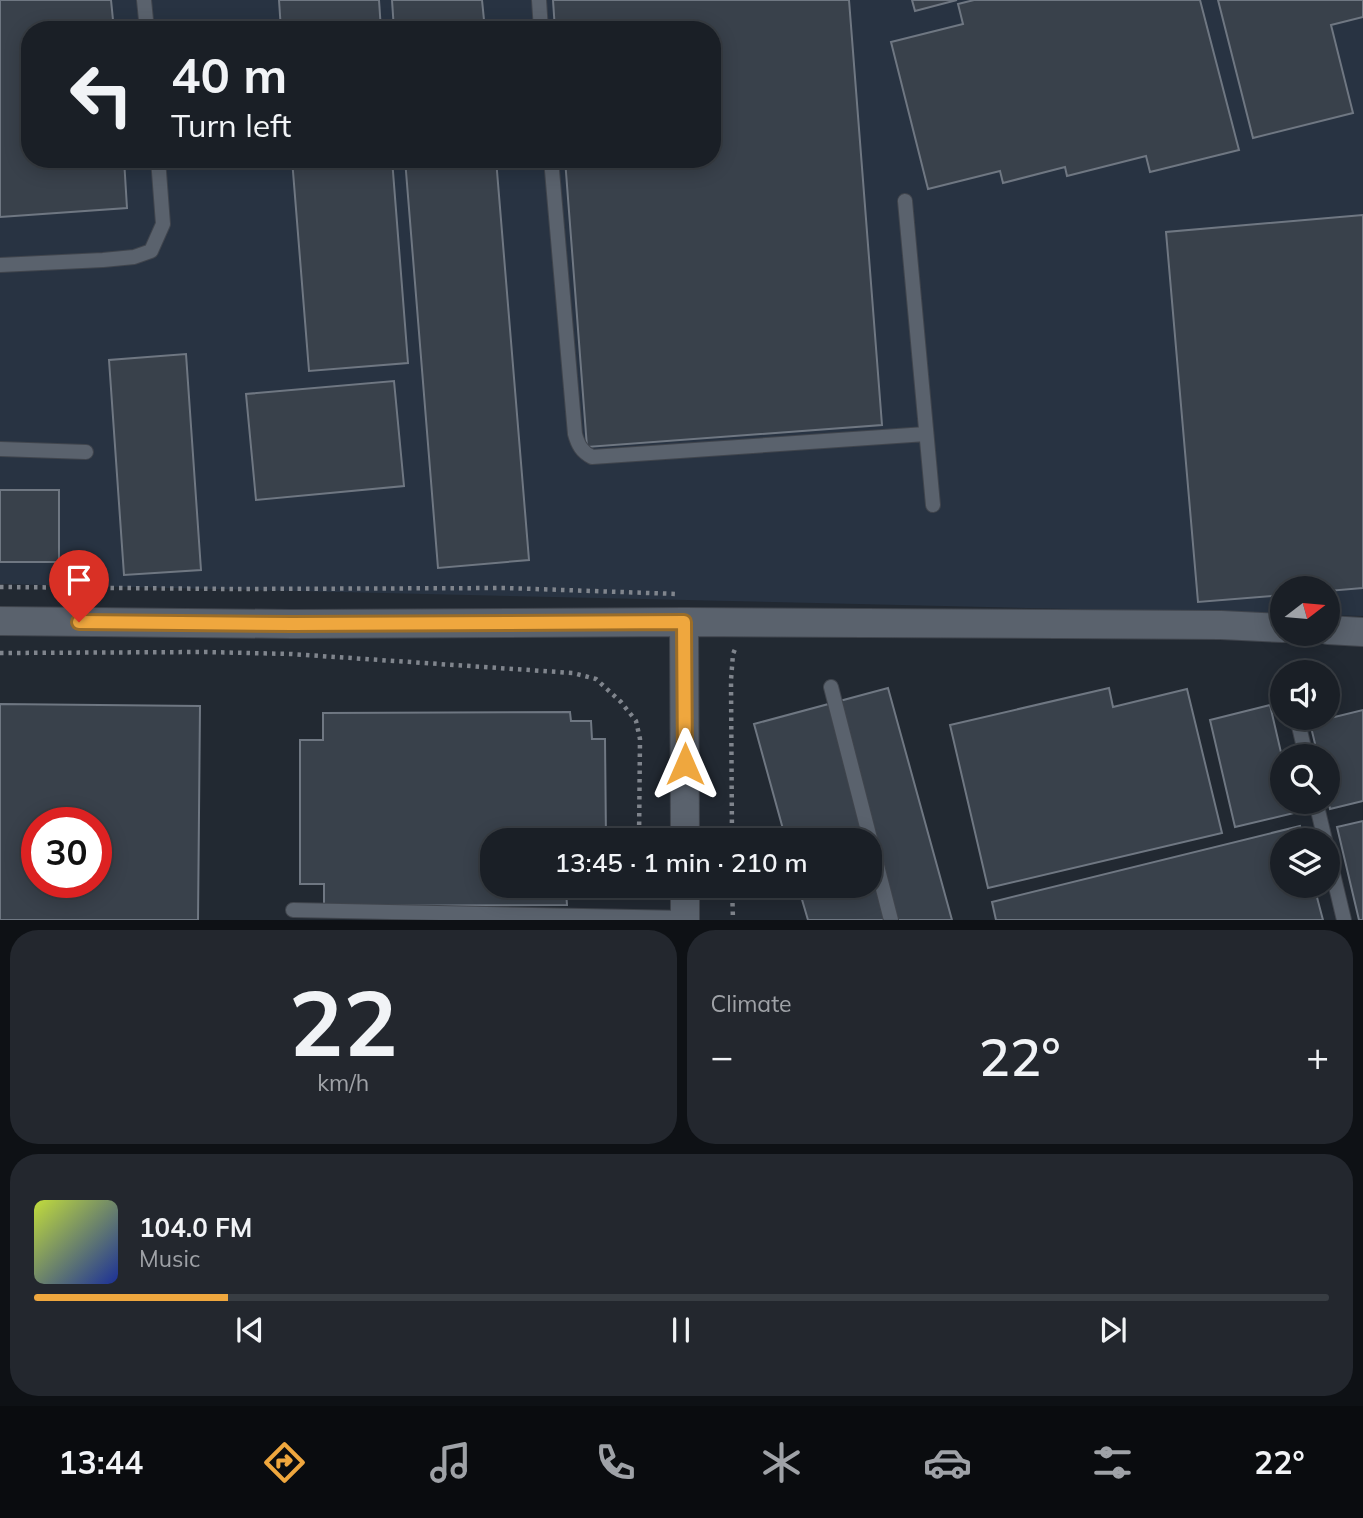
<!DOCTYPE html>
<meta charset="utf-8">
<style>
body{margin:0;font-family:Mulish,sans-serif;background:#23272e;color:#f1f3f6;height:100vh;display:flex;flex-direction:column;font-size:26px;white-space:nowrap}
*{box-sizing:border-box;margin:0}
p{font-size:23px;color:#9fa2a7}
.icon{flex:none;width:38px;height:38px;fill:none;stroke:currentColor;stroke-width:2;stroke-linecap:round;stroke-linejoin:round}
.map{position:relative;height:920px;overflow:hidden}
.details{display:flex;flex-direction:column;gap:10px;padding:10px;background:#0e1115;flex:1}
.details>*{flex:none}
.top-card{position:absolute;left:21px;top:21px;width:700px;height:147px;border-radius:28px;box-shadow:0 4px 18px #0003,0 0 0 2px #383d43;background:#1a1f26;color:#f1f3f6;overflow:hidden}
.needle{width:46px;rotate:74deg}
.tools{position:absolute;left:1270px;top:576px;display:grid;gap:14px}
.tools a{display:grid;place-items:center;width:70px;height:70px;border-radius:50%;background:#1a1f26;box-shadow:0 4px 18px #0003,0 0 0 2px #383d43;font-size:35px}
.speed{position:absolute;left:21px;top:807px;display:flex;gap:14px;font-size:35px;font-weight:700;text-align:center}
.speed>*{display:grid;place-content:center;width:91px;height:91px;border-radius:50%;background:#1a1f26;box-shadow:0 4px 18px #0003,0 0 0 2px #383d43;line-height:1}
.speed .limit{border:10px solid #d22;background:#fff;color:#111}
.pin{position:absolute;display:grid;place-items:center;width:60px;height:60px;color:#fff;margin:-72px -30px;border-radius:50% 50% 50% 0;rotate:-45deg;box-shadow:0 0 7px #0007}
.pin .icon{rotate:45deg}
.me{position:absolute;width:77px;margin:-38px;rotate:0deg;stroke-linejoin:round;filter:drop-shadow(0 0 5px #0008)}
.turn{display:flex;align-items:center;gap:24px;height:147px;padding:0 35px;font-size:32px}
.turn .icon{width:91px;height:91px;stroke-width:2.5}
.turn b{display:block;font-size:49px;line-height:60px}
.big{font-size:52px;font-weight:600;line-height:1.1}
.details .widget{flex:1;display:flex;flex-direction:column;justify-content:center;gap:10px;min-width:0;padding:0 24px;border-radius:28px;background:#23272e}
.details .dial{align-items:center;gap:0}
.dial b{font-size:91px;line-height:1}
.song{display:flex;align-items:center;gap:21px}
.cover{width:84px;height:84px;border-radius:10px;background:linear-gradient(135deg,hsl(70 70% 55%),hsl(230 70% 35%))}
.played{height:7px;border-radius:4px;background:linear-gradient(90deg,#efa73e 15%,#383d43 15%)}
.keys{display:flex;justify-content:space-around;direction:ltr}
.heat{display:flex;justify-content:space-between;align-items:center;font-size:38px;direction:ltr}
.details .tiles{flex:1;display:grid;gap:10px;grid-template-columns:1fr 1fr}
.widget:last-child{grid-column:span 2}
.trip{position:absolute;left:480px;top:828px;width:402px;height:70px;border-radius:28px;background:#1a1f26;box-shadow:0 4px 18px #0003,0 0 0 2px #383d43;font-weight:600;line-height:70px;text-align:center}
.tab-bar{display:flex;height:112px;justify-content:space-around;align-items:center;background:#0a0c0f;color:#9fa2a7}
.tab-bar .icon{width:49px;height:49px}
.tab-bar .active{color:#efa73e}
.tab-bar b{font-size:32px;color:#f1f3f6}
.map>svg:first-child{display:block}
.built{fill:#283342;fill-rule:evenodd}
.building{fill:#39414b;stroke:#6f7782;stroke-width:2;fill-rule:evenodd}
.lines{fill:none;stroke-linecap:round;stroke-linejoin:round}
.service-casing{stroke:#40454d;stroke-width:16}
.minor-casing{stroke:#40454d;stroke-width:30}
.path{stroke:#80858d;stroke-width:4.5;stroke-dasharray:3.5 5;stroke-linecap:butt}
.service{stroke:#5a626d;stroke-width:14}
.minor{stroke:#5a626d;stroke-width:28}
.route-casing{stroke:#9b6d28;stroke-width:18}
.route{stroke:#efa73e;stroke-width:12}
</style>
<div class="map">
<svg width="1363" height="920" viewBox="0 0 1363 920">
<rect width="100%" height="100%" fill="#222932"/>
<!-- built -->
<path class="built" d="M0,0H1363V616L1328,615V588H1283V614L0,584ZM30,30H712V159H30Z"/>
<!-- building -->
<path class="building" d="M0,0H111L114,30H30V159H124L127,208L0,217Z
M279,0H379L381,30H281Z
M392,0H482L485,30H394Z
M553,0H849L882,425L587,447L565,159H712V30H555Z
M912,0H957L915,11Z
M974,0H1200L1239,150L1150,172L1146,156L1067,176L1065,167L1003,183L1000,171L928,189L891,42L963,24L958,4Z
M1218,0H1363V17L1331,25L1353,113L1253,138Z
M292,159H392L408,363L309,371Z
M405,159H496L529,560L438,568Z
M1363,215V588L1328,591V588H1283V595L1198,602L1166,232Z
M186,354L201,570L124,575L109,360Z
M394,381L404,486L256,500L246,394Z
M0,490H59V562H0Z
M888,688L952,920H808L798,886H870V840H786L754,724Z
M1109,688L1113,707L1187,689L1222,833L988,888L950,725Z
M0,704L200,706L198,920H0ZM37,822H96V882H37Z
M1270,705L1283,761V802H1292L1294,813L1235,827L1210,720Z
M1363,710V801L1330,809L1328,800V756H1318L1310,723Z
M570,712L571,721H591L592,739H605L606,840H492V886H589V891H566L567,905L324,906V884H300V740H323V713Z
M1363,821V920H1359L1337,827Z
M1300,826L1303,840H1283V886H1314L1323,920H996L992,902Z"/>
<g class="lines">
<!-- service casing -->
<g class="service-casing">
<path id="service" d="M144,0L147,30
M539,0L541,30
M551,159L575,434C578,445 582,452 592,457L926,434
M905,201L933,505
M0,265L103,260L134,257L151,251L163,224L158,159
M0,449L86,452
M831,687L891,920
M1297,718L1306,756
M1316,802L1325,840
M1328,853L1344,920
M293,910L685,918"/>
</g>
<!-- minor casing -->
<g class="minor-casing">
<path id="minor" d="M0,621L292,624L684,622L1221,625L1283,628
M684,622L685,840
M1328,630L1363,632
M685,920V886"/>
</g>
<!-- path -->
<path class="path" d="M0,587L234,589L506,588L678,594
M0,653L205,652L291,654L573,673L596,679L621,702L636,721L640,739L639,840
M732,840L731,680L733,654L736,647
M732,886L733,920
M638,899V886"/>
<!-- service -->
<use href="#service" class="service"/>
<!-- minor -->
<use href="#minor" class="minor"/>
</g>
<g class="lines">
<!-- route casing -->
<g class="route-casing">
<path id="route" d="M79,622L292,624L684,622L685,764"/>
</g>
<!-- route -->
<use href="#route" class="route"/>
</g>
</svg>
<div class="tools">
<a><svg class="needle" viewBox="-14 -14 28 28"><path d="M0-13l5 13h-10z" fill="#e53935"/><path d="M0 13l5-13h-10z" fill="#9fa2a7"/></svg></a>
<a><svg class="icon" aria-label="sound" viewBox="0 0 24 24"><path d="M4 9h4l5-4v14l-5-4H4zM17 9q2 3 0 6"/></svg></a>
<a><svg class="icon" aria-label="search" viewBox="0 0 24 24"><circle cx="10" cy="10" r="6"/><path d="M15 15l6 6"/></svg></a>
<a><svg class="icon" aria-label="layers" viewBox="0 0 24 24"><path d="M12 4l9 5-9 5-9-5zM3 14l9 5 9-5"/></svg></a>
</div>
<div class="speed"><div class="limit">30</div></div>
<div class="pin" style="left:79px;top:622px;background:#d93025"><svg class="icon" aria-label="arrive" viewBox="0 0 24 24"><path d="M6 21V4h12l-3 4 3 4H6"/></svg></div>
<svg class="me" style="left:685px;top:764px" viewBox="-20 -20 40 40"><path d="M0-17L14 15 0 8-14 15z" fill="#efa73e" stroke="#fff" stroke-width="4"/></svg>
<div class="trip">13:45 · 1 min · 210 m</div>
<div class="top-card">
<div class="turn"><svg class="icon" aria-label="left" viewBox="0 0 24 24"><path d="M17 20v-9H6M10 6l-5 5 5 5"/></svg><div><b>40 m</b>Turn left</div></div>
</div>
</div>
<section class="details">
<div class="tiles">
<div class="widget dial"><b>22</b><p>km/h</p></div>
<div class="widget"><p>Climate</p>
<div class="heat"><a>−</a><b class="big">22°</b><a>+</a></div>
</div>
<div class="widget">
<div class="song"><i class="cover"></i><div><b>104.0 FM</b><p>Music</p></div></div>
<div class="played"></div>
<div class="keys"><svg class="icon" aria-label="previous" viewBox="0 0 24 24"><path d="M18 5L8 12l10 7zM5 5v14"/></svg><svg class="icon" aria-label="pause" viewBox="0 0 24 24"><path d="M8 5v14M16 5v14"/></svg><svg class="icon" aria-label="next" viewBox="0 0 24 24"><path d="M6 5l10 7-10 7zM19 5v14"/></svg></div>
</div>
</div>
</section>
<nav class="tab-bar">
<b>13:44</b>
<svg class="icon active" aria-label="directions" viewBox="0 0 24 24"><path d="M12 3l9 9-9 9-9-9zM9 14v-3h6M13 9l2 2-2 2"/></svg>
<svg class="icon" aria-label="music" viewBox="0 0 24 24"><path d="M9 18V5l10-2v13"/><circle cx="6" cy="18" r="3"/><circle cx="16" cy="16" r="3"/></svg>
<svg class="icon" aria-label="phone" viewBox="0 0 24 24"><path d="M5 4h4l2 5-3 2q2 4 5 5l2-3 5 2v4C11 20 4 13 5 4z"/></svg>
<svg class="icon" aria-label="climate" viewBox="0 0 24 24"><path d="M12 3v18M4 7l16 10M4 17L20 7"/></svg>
<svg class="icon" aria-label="car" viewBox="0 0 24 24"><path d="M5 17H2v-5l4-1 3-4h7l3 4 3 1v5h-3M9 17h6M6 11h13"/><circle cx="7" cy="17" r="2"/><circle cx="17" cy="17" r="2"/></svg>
<svg class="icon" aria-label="filters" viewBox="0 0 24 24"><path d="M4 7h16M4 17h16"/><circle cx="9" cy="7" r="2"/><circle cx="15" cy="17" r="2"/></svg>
<b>22°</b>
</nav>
